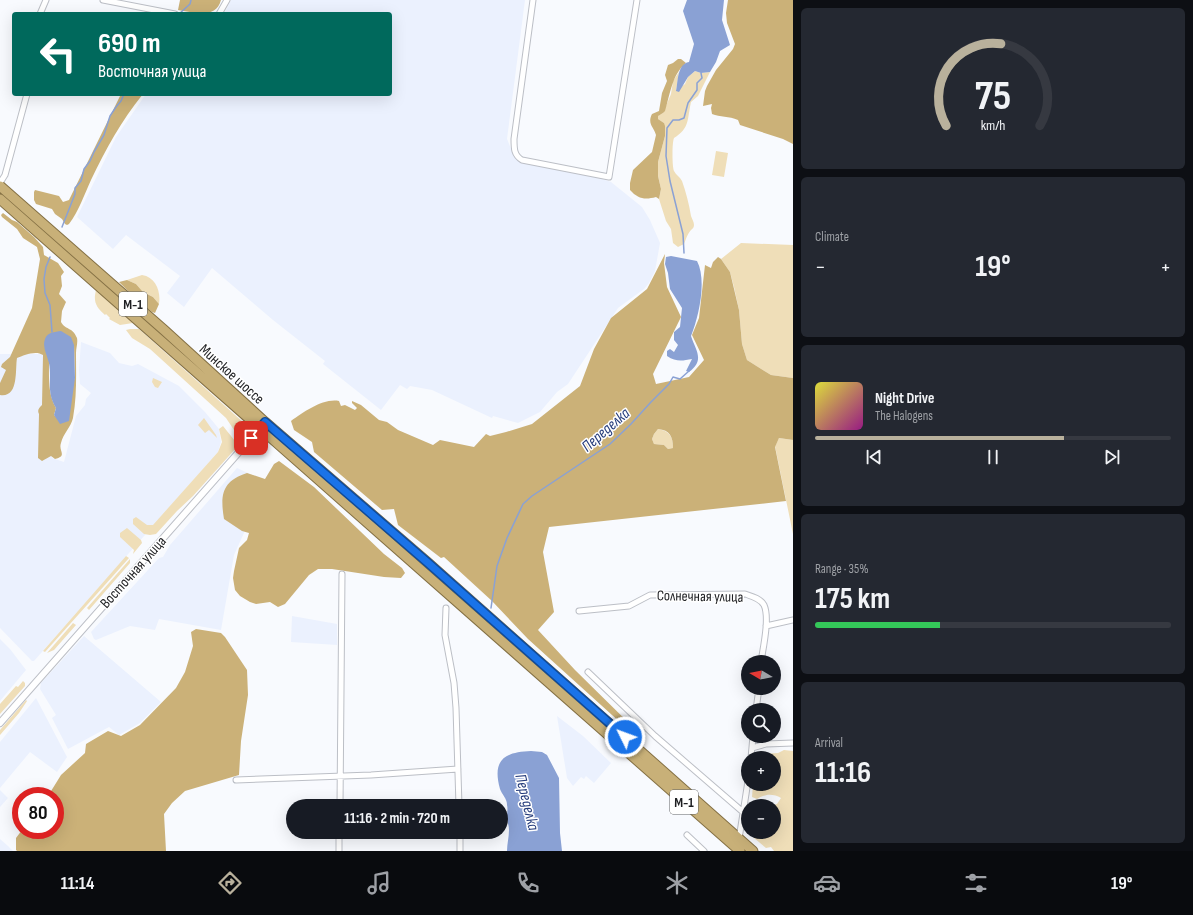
<!DOCTYPE html>
<meta charset="utf-8">
<style>
body{margin:0;font-family:"Sofia Sans Condensed",sans-serif;background:#242831;color:#f1f3f6;height:100vh;display:flex;flex-direction:column;font-size:15px;white-space:nowrap}
*{box-sizing:border-box;margin:0}
p{font-size:13px;color:#9ea1a6}
.icon{flex:none;width:22px;height:22px;fill:none;stroke:currentColor;stroke-width:2;stroke-linecap:round;stroke-linejoin:round}
.map{position:relative;flex:1;overflow:hidden}
.side{display:flex;flex-direction:column;gap:8px;padding:8px;background:#0d0f14;width:400px}
.side>*{flex:none}
.top-card{position:absolute;left:12px;top:12px;width:380px;height:84px;border-radius:4px;box-shadow:0 4px 16px #0002;background:#00695c;color:#fff;overflow:hidden}
.needle{width:26px;rotate:280deg}
.tools{position:absolute;left:741px;top:655px;display:grid;gap:8px}
.tools a{display:grid;place-items:center;width:40px;height:40px;border-radius:50%;background:#171b24;box-shadow:0 4px 16px #0002;font-size:20px}
.speed{position:absolute;left:12px;top:787px;display:flex;gap:8px;font-size:20px;font-weight:700;text-align:center}
.speed>*{display:grid;place-content:center;width:52px;height:52px;border-radius:50%;background:#171b24;box-shadow:0 4px 16px #0002;line-height:1}
.speed .limit{border:6px solid #d22;background:#fff;color:#111}
.pin{position:absolute;display:grid;place-items:center;width:34px;height:34px;color:#fff;margin:-17px;border-radius:8px;box-shadow:0 2px 6px #0006}
.me{position:absolute;width:44px;margin:-22px;rotate:312deg;stroke-linejoin:round;filter:drop-shadow(0 0 3px #0008)}
.turn{display:flex;align-items:center;gap:14px;height:84px;padding:0 20px;font-size:18px}
.turn .icon{width:52px;height:52px;stroke-width:2.5}
.turn b{display:block;font-size:28px;line-height:34px}
.big{font-size:30px;font-weight:700;line-height:1.1}
.side .card{flex:1;display:flex;flex-direction:column;justify-content:center;gap:6px;min-width:0;padding:0 14px;border-radius:6px;background:#242831}
.side .dial{align-items:center;gap:0}
.dial svg{height:104px;overflow:visible;fill:none;stroke:#363941;stroke-width:7;stroke-linecap:round;text-anchor:middle}
.dial text{fill:#f1f3f6;stroke:none}
.song{display:flex;align-items:center;gap:12px}
.cover{width:48px;height:48px;border-radius:6px;background:linear-gradient(135deg,hsl(60 70% 55%),hsl(310 70% 35%))}
.played{height:4px;border-radius:2px;background:linear-gradient(90deg,#b9b19c 70%,#363941 70%)}
.keys{display:flex;justify-content:space-around;direction:ltr}
.heat{display:flex;justify-content:space-between;align-items:center;font-size:22px;direction:ltr}
.charge{height:6px;border-radius:3px;background:linear-gradient(90deg,#34c759 35%,#363941 0)}
.trip{position:absolute;left:286px;top:799px;width:222px;height:40px;border-radius:20px;background:#171b24;box-shadow:0 4px 16px #0002;font-weight:700;line-height:40px;text-align:center}
.dock{display:flex;height:64px;justify-content:space-around;align-items:center;background:#090b0e;color:#9ea1a6}
.dock .icon{width:28px;height:28px}
.dock .current{color:#b9b19c}
.dock b{font-size:18px;color:#f1f3f6}
main{display:flex;flex:1;min-height:0}
.map>svg:first-child{display:block}
.built{fill:#ebf1fe}
.green{fill:#efdeb8}
.forest{fill:#cbb178;fill-rule:evenodd}
.water{fill:#8aa1d4}
.lines{fill:none;stroke-linecap:round;stroke-linejoin:round}
.stream{stroke:#8aa1d4;stroke-width:1.5}
.minor-casing{stroke:#bcbfc6;stroke-width:7}
.tertiary-casing{stroke:#bcbfc6;stroke-width:8}
.trunk-casing{stroke:#847044;stroke-width:11}
.minor{stroke:#fff;stroke-width:5}
.tertiary{stroke:#fff;stroke-width:6}
.trunk{stroke:#c8b078;stroke-width:9}
.route-casing{stroke:#114b97;stroke-width:10}
.route{stroke:#1a73e8;stroke-width:7}
.labels{text-anchor:middle;stroke-width:3;stroke-linejoin:round;paint-order:stroke}
.shield{fill:#fff;stroke:#616264;stroke-width:1}
.shield-label{font-size:14px;font-weight:bold;fill:#1d1e21}
.street-label{font-size:15px;fill:#1d1e21;stroke:#fff}
.water-label{font-size:16px;font-style:italic;fill:#253c7b;stroke:#fff}
</style>
<main>
<div class="map">
<svg width="793" height="851" viewBox="0 0 793 851">
<rect width="100%" height="100%" fill="#f8fafe"/>
<!-- built -->
<path class="built" d="M231,0H525L507,139L515,158L520,161L596,177L611,182L642,207L650,220L660,243L655,271L649,283L644,289L618,308L568,384L557,392L540,412L518,423L493,416L492,418L432,390L410,386L407,389L400,385L381,410L323,364L325,361L273,320L212,268L184,307L167,293L180,276L126,235L113,249L77,217L116,137L146,94H390V14H224Z
M81,342L110,353L119,363L132,366L138,364L179,386L205,412L219,429L221,442L218,452L34,661H32L0,628V354H45L52,458L64,462L76,416L85,405L86,399L91,393L80,384L79,370Z
M237,468L267,482L234,555L221,630L159,619L155,630L130,626L96,640L94,639L91,632L159,558L163,557L170,545Z
M292,616L337,624V645L291,642Z
M84,636L161,702L140,723L119,735L109,727L68,749L52,718L56,715L40,689L41,683Z
M0,639L10,649L26,670L0,701Z
M36,698L67,757L57,772L30,752L0,788V742Z
M557,716L583,736L611,763L594,783L586,776L584,779L581,777L573,786L567,778Z
M0,790L8,798L0,807Z
M0,839L8,846L13,851H0Z"/>
<!-- green -->
<path class="green" d="M695,71L701,73L710,72L698,96L691,102C687,120 690,128 674,138C672,142 672,167 674,171C676,175 680,177 682,181C686,192 689,204 691,216C692,219 694,222 694,225C694,228 692,229 691,230C687,235 686,239 684,244L678,247L673,243L671,229L666,221L659,199L661,189L658,176V162L665,136L664,123L658,119L657,116L663,113L671,94L673,81L679,72L676,91L685,84L688,77Z
M716,151L728,153L724,177L712,175Z
M741,243L793,245V378L771,375L747,360L742,344L739,310L734,287L730,272L721,259Z
M142,275C156,277 161,292 159,304L153,297L143,292L136,284L127,280Z
M96,290L133,323L120,325L109,319L110,318L106,314L105,315C96,307 93,302 96,290Z
M130,329H139L244,423L236,433L226,418L150,349L132,338L126,330Z
M153,378L162,382L158,388L155,387L152,382Z
M204,418L216,435L217,438L209,430L205,433L198,425Z
M223,426L235,441L237,447L193,496L177,511L156,534L150,535L144,534L133,524V519L136,517L147,525H153L218,452L222,442L219,429Z
M658,429C670,431 673,437 673,448L668,449L664,445L654,444L652,439L654,434Z
M779,438L793,440V534L775,446Z
M127,528L141,540L142,543L133,554L134,550L120,537V533Z
M126,556L129,558L45,652L43,651Z
M130,559V563L89,610L87,608Z
M73,623L76,625L54,650L47,653Z
M23,681L25,683V686L0,714V704L16,686L18,687Z
M26,700L27,701L19,713L0,735V730Z
M784,750L793,751V851H774L771,847L766,848L754,838L751,832H774V806H769L777,804L781,798C773,793 764,794 757,799L752,797L753,784H774V758H759L761,754L778,753Z"/>
<!-- forest -->
<path class="forest" d="M180,0H221C216,20 193,12 178,10Z
M728,0H793V144L783,139L740,125L738,120C729,116 720,117 712,114L711,108L712,104L703,106L705,91L707,86L716,70L733,49L735,44L727,23L726,13Z
M678,59H681L686,63C672,74 670,95 665,111L663,113L658,116V119L664,123L665,126V136L658,162V176L661,189L659,199L656,197C645,200 638,199 630,190V183L633,170L652,152L656,135C654,127 647,124 652,114L659,111L662,93L667,81L665,75L668,65L673,63Z
M121,94H143C121,121 106,149 91,180C84,195 79,211 69,224L67,225L65,224L62,219L55,214L52,209L36,204L34,200V192L35,190L59,196L63,202L69,200Z
M3,213L12,220L17,222L34,237L43,247L44,255L58,263L64,272L61,276L62,286L59,294L66,302L62,311L61,322C66,331 72,326 77,338C78,343 76,348 76,353C76,375 77,396 73,418C71,427 63,434 61,443C58,451 68,456 55,459L51,456L42,461L38,458L39,414C37,410 39,408 42,405L43,355C36,350 24,355 17,358C15,370 19,398 0,395V383L6,370L1,367L2,364L10,357L32,308L40,259L37,247L23,238L17,229L2,217L1,215ZM74,345L75,378L56,417L54,415L56,408C48,394 49,379 49,364Z
M665,254L664,263L667,287L681,317L653,374L656,384L689,377L704,360L692,335L699,318L705,265L711,268L713,262L718,257L721,259L730,272L739,310L742,344L747,360L771,375L793,378V440L779,438L775,447L786,501L549,527L543,552L554,612L538,630L575,670L638,732L633,734L528,639L492,601L444,557L441,558L398,525L394,509L382,510L314,452L312,442L294,430L291,421C304,412 323,398 339,401L341,406L345,405L355,410L357,408L352,403V401L361,405L379,420L387,422L398,430L433,445L440,440L474,447L486,434L490,436L506,432L532,424L580,386L594,349L611,318L647,289ZM658,429C670,430 673,437 673,448L668,449L664,445L654,444L652,439L654,434Z
M127,280L136,284L143,292L153,297L159,304L155,313L152,312L137,300L119,282Z
M279,461L314,487L384,554L402,568L405,573L401,578L384,577L332,569H318L309,575L285,604L278,607L270,602L256,604L250,602L240,596L235,590L233,578L234,571L239,548L247,540L249,533L242,531L224,519C220,495 222,481 247,473L265,479L274,464Z
M196,629L221,633L225,637L247,670L248,695L241,741L239,775L185,791L172,803L164,814L166,851H17L16,850V838L22,830H55V796H48L61,775L85,753L86,744L108,731L121,736L140,725L176,688L185,672L193,646L191,632Z"/>
<!-- water -->
<path class="water" d="M687,0H724L722,20L730,45L720,51L716,62L710,72L701,73L695,71L688,77L679,92L676,91C678,82 677,64 689,62L694,44L683,11Z
M671,256L697,261C707,280 699,316 691,336C696,351 705,360 689,372L686,371L692,359C682,361 676,362 667,356V351L670,349L674,352L678,345L674,340V332L680,327L682,308L670,289L668,273L665,264L666,257Z
M61,331L71,337L74,345L75,378L69,421L60,424L54,415L56,408C46,392 52,380 49,363C47,355 42,347 45,339C47,332 55,332 61,331Z
M531,751L542,752L547,755L559,778L560,833L562,851H507C507,844 509,837 509,830C509,825 507,822 507,817C507,813 508,809 507,805C507,798 502,795 500,789C492,760 504,752 531,751Z"/>
<g class="lines">
<!-- stream -->
<path class="stream" d="M179,14L190,4L191,0
M62,227L75,194V188L81,181L84,169L90,161L94,152L104,135L110,116L116,107L121,101L124,94
M684,253L683,234L670,181L666,156L667,128L673,120H679L684,118L688,103L697,90V83L702,78L701,73
M50,257L46,267L44,279L45,293L50,305L52,332
M491,608L497,566L507,538L523,504L532,496L610,444L631,424L651,402L669,384L673,377L680,379L689,371"/>
<!-- minor casing -->
<g class="minor-casing">
<path id="minor" d="M103,0L175,14
M533,0L514,139C514,149 514,155 522,160L609,177L637,0
M40,14L46,0
M219,14L227,0
M0,183L5,175L27,94
M446,608L445,635L454,683L456,708L459,806
M579,611L629,606L650,595L745,594C751,596 760,598 764,605C770,618 763,648 761,662
M766,626L793,620
M588,672L655,736L743,812
M756,710L759,688
M752,748L766,744L793,743
M751,758L753,736
M236,780L371,775L458,769
M340,806L342,574
M460,832V851
M687,835L704,851
M739,839L748,781
M339,851V832"/>
</g>
<!-- tertiary casing -->
<g class="tertiary-casing">
<path id="tertiary" d="M0,723L262,426"/>
</g>
<!-- trunk casing -->
<g class="trunk-casing">
<path id="trunk" d="M0,186L164,330L265,422L427,562L753,851
M0,199L740,851"/>
</g>
<!-- minor -->
<use href="#minor" class="minor"/>
<!-- tertiary -->
<use href="#tertiary" class="tertiary"/>
<!-- trunk -->
<use href="#trunk" class="trunk"/>
</g>
<g class="lines">
<!-- route casing -->
<g class="route-casing">
<path id="route" d="M251,438L265,422L427,562L625,737"/>
</g>
<!-- route -->
<use href="#route" class="route"/>
</g>
<g class="labels">
<!-- shield labels -->
<g class="shield">
<rect x="119" y="292" width="28" height="24" rx="3"/>
<rect x="670" y="790" width="28" height="24" rx="3"/>
</g>
<g class="shield-label">
<text x="133" y="309">М-1</text>
<text x="684" y="807">М-1</text>
</g>
<!-- street labels -->
<g class="street-label">
<text transform="translate(232 374) rotate(42)" y="5">Минское шоссе</text>
<text transform="translate(133 572) rotate(-48)" y="5">Восточная улица</text>
<text transform="translate(700 596) rotate(1)" y="5">Солнечная улица</text>
</g>
<!-- water labels -->
<g class="water-label">
<text transform="translate(605 429) rotate(-41)" y="6">Переделка</text>
<text transform="translate(528 802) rotate(76)" y="6">Переделка</text>
</g>
</g>
</svg>
<div class="tools">
<a><svg class="needle" viewBox="-14 -14 28 28"><path d="M0-13l5 13h-10z" fill="#e53935"/><path d="M0 13l5-13h-10z" fill="#9ea1a6"/></svg></a>
<a><svg class="icon" aria-label="search" viewBox="0 0 24 24"><circle cx="10" cy="10" r="6"/><path d="M15 15l6 6"/></svg></a>
<a>+</a>
<a>−</a>
</div>
<div class="speed"><div class="limit">80</div></div>
<div class="pin" style="left:251px;top:438px;background:#d93025"><svg class="icon" aria-label="arrive" viewBox="0 0 24 24"><path d="M6 21V4h12l-3 4 3 4H6"/></svg></div>
<svg class="me" style="left:625px;top:737px" viewBox="-20 -20 40 40"><circle r="17" fill="#1a73e8" stroke="#fff" stroke-width="3"/><path d="M0-11L8 9 0 5-8 9z" fill="#fff"/></svg>
<div class="trip">11:16 · 2 min · 720 m</div>
<div class="top-card">
<div class="turn"><svg class="icon" aria-label="left" viewBox="0 0 24 24"><path d="M17 20v-9H6M10 6l-5 5 5 5"/></svg><div><b>690 m</b>Восточная улица</div></div>
</div>
</div>
<section class="side">
<div class="card dial"><svg viewBox="0 0 100 80">
<path d="M14 69A42 42 0 1 1 86 69"/>
<path d="M14 69A42 42 0 0 1 56 6" stroke="#b9b19c"/>
<text x="50" y="56" font-size="32" font-weight="700">75</text>
<text x="50" y="72" font-size="11">km/h</text>
</svg></div>
<div class="card"><p>Climate</p>
<div class="heat"><a>−</a><b class="big">19°</b><a>+</a></div>
</div>
<div class="card">
<div class="song"><i class="cover"></i><div><b>Night Drive</b><p>The Halogens</p></div></div>
<div class="played"></div>
<div class="keys"><svg class="icon" aria-label="previous" viewBox="0 0 24 24"><path d="M18 5L8 12l10 7zM5 5v14"/></svg><svg class="icon" aria-label="pause" viewBox="0 0 24 24"><path d="M8 5v14M16 5v14"/></svg><svg class="icon" aria-label="next" viewBox="0 0 24 24"><path d="M6 5l10 7-10 7zM19 5v14"/></svg></div>
</div>
<div class="card"><p>Range · 35%</p><b class="big">175 km</b><div class="charge"></div></div>
<div class="card"><p>Arrival</p><b class="big">11:16</b></div>
</section>
</main>
<nav class="dock">
<b>11:14</b>
<svg class="icon current" aria-label="directions" viewBox="0 0 24 24"><path d="M12 3l9 9-9 9-9-9zM9 14v-3h6M13 9l2 2-2 2"/></svg>
<svg class="icon" aria-label="music" viewBox="0 0 24 24"><path d="M9 18V5l10-2v13"/><circle cx="6" cy="18" r="3"/><circle cx="16" cy="16" r="3"/></svg>
<svg class="icon" aria-label="phone" viewBox="0 0 24 24"><path d="M5 4h4l2 5-3 2q2 4 5 5l2-3 5 2v4C11 20 4 13 5 4z"/></svg>
<svg class="icon" aria-label="climate" viewBox="0 0 24 24"><path d="M12 3v18M4 7l16 10M4 17L20 7"/></svg>
<svg class="icon" aria-label="car" viewBox="0 0 24 24"><path d="M5 17H2v-5l4-1 3-4h7l3 4 3 1v5h-3M9 17h6M6 11h13"/><circle cx="7" cy="17" r="2"/><circle cx="17" cy="17" r="2"/></svg>
<svg class="icon" aria-label="filters" viewBox="0 0 24 24"><path d="M4 7h16M4 17h16"/><circle cx="9" cy="7" r="2"/><circle cx="15" cy="17" r="2"/></svg>
<b>19°</b>
</nav>
